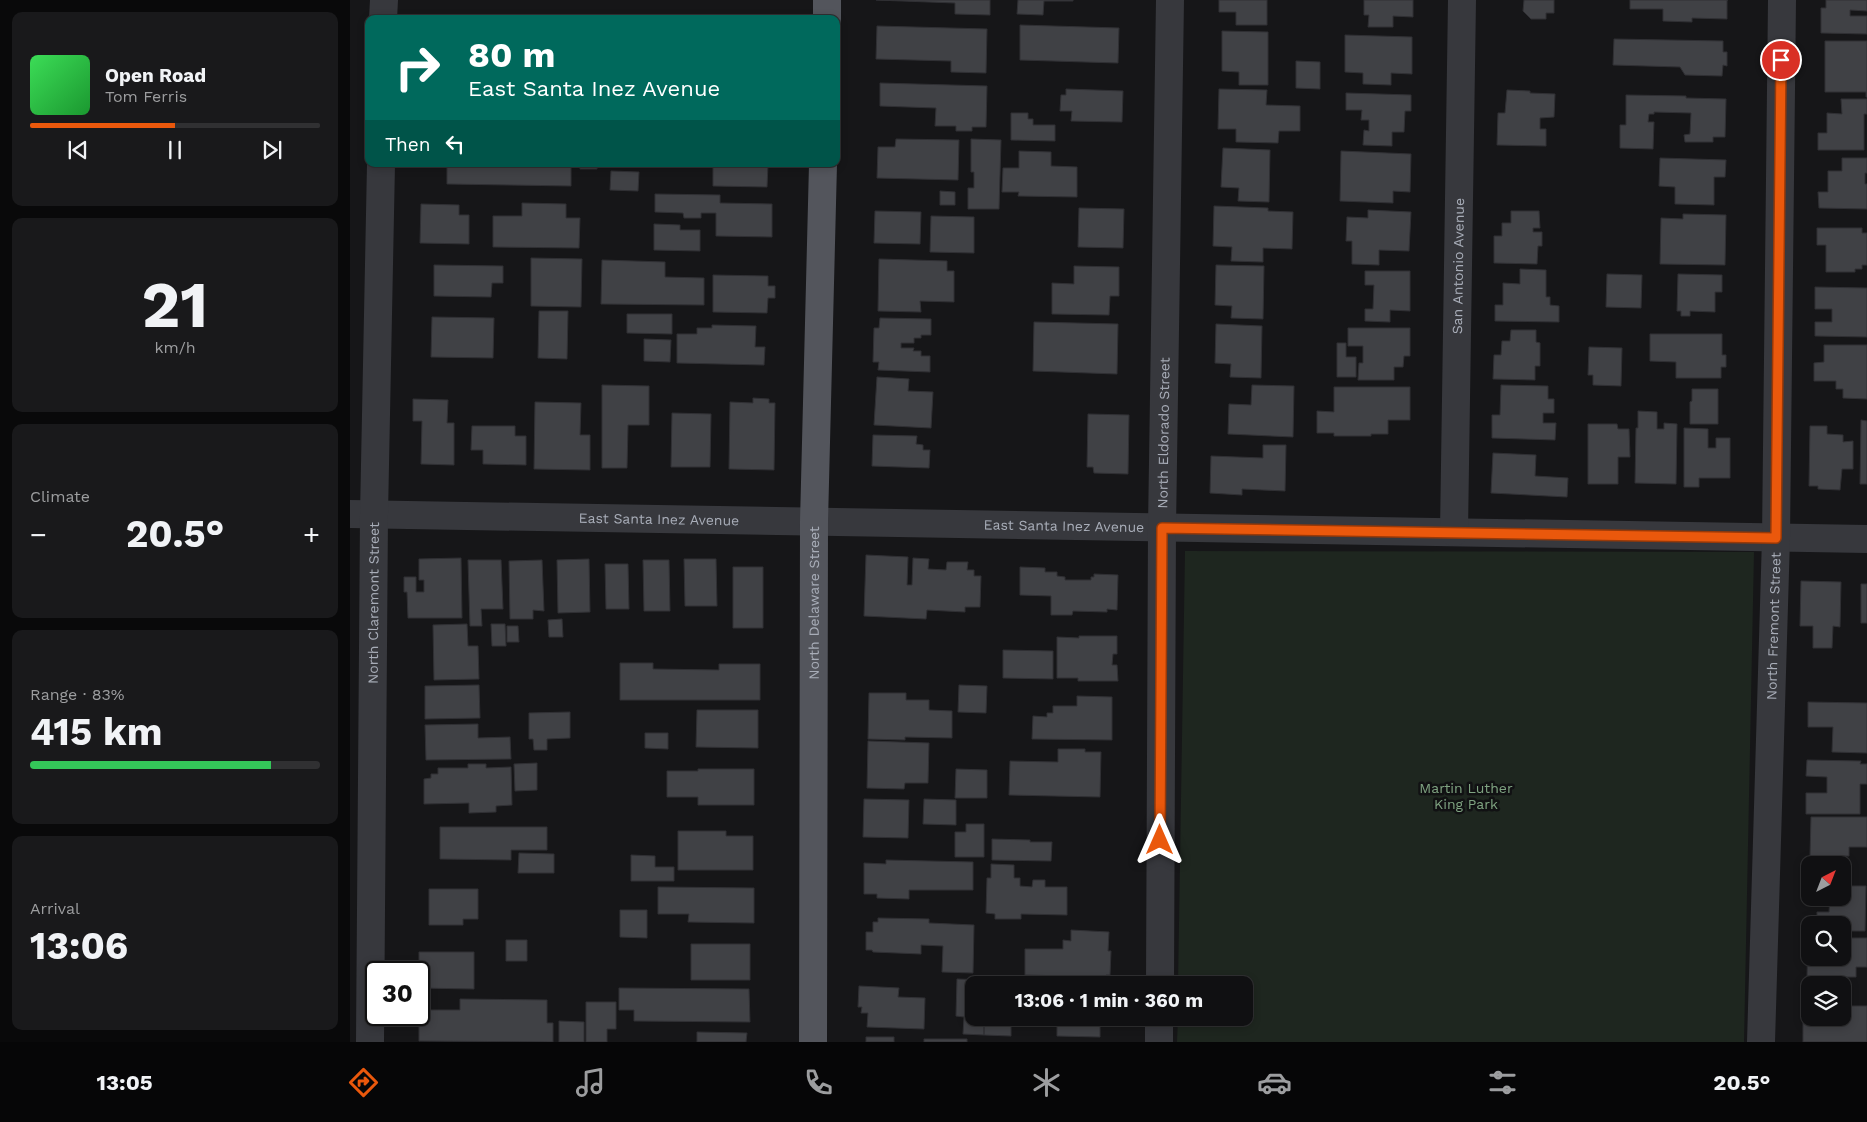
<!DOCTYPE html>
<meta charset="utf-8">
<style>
body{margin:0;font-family:"Work Sans",sans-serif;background:#19191b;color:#f1f3f6;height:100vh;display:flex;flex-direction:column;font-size:19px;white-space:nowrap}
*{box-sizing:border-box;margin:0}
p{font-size:16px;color:#9c9d9f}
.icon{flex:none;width:28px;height:28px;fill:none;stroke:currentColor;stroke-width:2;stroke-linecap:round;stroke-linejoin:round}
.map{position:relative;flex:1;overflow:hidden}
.side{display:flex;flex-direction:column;gap:12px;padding:12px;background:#09090a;width:350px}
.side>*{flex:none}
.top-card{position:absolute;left:15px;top:15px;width:475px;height:152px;border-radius:10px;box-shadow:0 2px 8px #0003,0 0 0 1px #303032;background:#00695c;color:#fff;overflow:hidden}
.needle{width:32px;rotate:42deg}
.fabs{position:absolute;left:1451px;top:856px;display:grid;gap:10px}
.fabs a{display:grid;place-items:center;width:50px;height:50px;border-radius:10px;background:#101012;box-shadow:0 2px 8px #0003,0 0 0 1px #303032;font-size:25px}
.speed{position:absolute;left:15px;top:961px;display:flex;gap:10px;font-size:25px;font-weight:700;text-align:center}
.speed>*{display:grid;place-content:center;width:65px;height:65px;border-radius:50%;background:#101012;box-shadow:0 2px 8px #0003,0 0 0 1px #303032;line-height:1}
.speed .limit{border:2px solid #111;border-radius:8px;background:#fff;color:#111}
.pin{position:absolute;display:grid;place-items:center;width:42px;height:42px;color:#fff;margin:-21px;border:2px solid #fff;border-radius:50%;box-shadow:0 1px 5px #0007}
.me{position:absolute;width:55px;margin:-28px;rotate:0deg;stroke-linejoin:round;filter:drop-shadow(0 0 4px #0008)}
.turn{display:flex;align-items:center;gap:18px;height:105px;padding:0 20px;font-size:22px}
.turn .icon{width:65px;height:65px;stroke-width:2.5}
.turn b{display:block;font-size:35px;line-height:42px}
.then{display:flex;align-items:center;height:48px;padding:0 20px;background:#0003;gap:10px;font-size:19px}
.big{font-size:38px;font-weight:700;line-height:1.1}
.side .tile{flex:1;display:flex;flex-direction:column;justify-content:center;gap:8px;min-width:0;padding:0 18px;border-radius:10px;background:#19191b}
.side .dial{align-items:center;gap:0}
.dial b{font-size:65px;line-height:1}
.song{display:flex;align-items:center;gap:15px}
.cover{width:60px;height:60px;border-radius:8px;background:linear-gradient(135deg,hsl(130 70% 55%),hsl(130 70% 35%))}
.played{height:5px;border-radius:2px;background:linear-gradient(90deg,#ea580c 50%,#303032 50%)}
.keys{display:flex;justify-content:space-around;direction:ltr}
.heat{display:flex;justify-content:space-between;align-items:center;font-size:28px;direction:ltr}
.charge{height:8px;border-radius:4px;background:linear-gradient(90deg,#34c759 83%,#303032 0)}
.trip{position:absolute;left:615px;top:976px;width:288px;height:50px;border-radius:10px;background:#101012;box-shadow:0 2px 8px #0003,0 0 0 1px #303032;font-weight:700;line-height:50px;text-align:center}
.tabs{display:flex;height:80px;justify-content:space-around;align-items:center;background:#060607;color:#9c9d9f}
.tabs .icon{width:35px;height:35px}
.tabs .on{color:#ea580c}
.tabs b{font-size:22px;color:#f1f3f6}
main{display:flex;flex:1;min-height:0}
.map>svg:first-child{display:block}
.green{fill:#1e261f}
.building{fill:#404145;stroke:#303034}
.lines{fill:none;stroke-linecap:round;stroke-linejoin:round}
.minor{stroke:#37383d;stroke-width:28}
.major{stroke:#53555c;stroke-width:28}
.route-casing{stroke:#983908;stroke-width:12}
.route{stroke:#ea580c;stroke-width:9}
.labels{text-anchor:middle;stroke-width:5;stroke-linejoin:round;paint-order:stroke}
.street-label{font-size:14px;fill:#a8adb8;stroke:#111113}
.park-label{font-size:14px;fill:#7fa381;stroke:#111113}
</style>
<main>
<section class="side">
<div class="tile">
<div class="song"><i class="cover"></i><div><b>Open Road</b><p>Tom Ferris</p></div></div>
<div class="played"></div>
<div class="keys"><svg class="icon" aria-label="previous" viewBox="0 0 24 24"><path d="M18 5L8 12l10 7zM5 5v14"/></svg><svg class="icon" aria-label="pause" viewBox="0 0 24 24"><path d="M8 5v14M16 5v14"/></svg><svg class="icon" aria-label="next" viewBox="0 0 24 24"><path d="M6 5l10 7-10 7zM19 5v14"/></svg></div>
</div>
<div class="tile dial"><b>21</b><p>km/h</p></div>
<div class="tile"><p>Climate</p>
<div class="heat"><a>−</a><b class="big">20.5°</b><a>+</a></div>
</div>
<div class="tile"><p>Range · 83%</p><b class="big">415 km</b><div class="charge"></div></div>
<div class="tile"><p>Arrival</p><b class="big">13:06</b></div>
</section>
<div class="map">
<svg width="1517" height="1042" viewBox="0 0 1517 1042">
<rect width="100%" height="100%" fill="#161618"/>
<!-- green -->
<path class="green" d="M835,551L1404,552L1394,1042H827L828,1018H894V985H828Z"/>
<!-- building -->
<path class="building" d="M526,0H640V15L605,14V3Z
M668,0H723V1H694L693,15L667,14Z
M869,0H917V25H886V12H869Z
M1014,0H1063V17L1043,16V27H1018L1019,15H1014Z
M1174,0H1204V13H1196V19H1181L1173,11Z
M1280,0H1378H1377V19L1342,18V22L1313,21V9H1280Z
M1476,0H1517V11L1500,10V16H1517V34L1471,33V8H1476Z
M88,17L150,18V19H88Z
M670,25L769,28L768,63L670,60Z
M527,26L637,29L636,73L601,72V61L526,59Z
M872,31L918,32V85H889V72L872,71Z
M995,35L1062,37V74L1041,73V85L1013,84V73L995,72Z
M1264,39L1373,41V52H1377V66L1373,65L1372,76L1335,75L1330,67L1263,65Z
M1475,41H1517V97H1516V92H1475Z
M946,61L970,62V89L946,88Z
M530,83L637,86L636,127H622V131H606V126H585L586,108L530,106Z
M716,89L773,91L772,122L721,121L722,111H710L711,95H716Z
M869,89L917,90L916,105L950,106V131H929L928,143L886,142V129H868Z
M1157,90L1180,91V93L1205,94L1204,117L1190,118V129H1196V146L1147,145L1148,113H1155Z
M996,93L1061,95V111H1055L1054,132H1042V146L1013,145L1014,130L1019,131V120H1011L1012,110H996Z
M1276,95L1336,96V98L1376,99L1375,137H1363V142H1335L1334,135L1340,134L1341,113L1304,112V114H1299L1298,122H1304L1303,149L1270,148V125H1276Z
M1491,99H1517V114H1514V150H1468V133H1477V113L1492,114Z
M661,113H678V119H683V125H705V141L661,140Z
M546,139L609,140L608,180L527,178L528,147H545Z
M621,139L651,140L649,209H618V188H624V172H621Z
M873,148L920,150L919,202L888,201L889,188L871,187Z
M669,151L701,152V166L727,167V197L668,196L669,192H652L653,168H669Z
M991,151L1061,154L1060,192L1043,191V203L990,201Z
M1310,158L1376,160L1375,177H1364V205L1325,204V187L1309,186Z
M1492,158H1517V173H1515V184H1517V209L1469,208L1468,192H1478V171H1492Z
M97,164H221V186L97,184Z
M230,164H247V169H230Z
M363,164H418L417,187L363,186Z
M261,171L289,172L288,191L260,190Z
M590,191L605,192V205H590Z
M305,194L370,195V203L422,204V237L366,236V213H351V218H334L333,213L305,212Z
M172,203L216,204V218H230L229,248L143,247V216H172Z
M71,204L109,205V215H119V244L70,243Z
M864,206L918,208V211L943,212L942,249L913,248V262L881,261L882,247L863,246Z
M729,208L774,209L773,248L728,247Z
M1018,210L1061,212L1059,251L1029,250V265L1002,264V241H996L997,217L1018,218Z
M525,211L571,212L570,244L524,243Z
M1161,211H1189L1190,228H1183V232H1192V246H1188L1187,264L1144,263V236H1152V223H1161Z
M1333,214L1376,215L1375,265L1310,264L1311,218L1333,219Z
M581,216L624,217V253L580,252Z
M304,224L330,225V230H350V251L304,250Z
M1467,228H1512V233H1517V265H1512V269H1505V272H1476V245H1467Z
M181,258L232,259L231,307L181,306Z
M529,259L597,261V271H604V302L570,301L571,312L528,311Z
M252,260L315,262V277L354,278V305L251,304Z
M84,265L153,266V283H142L141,297L84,296Z
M866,265L914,266L913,319L881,318L882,306L865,305Z
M724,266L769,267V296H760L759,315L702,314V283L724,284Z
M1170,269L1196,270V297H1200V305L1209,306V322L1145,321V305H1153V283L1170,284Z
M1015,271H1060V311L1040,310V322L1015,321V309H1023L1024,285H1015Z
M1257,274L1292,275L1291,308L1256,307Z
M1328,274L1372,275V292H1365V312L1340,311V316H1331V311H1327Z
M363,275L418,276V286H425V298H418L417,313L363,312Z
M1465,287L1517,288V337L1465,336V322H1482V309H1465Z
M189,311H218L217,359L188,358Z
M277,314H322V334L277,333Z
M82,317L144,318L143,358L81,357Z
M530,318L581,319V335H571V338H564V343H551V348H564L563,351H571V356H580V372L528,370L529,362H523L524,328H529Z
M684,322L768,324L767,374L683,371Z
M866,324L912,326L911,378L880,377L881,364L865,363Z
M362,325L406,326L405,347H415L414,365L327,363V334H347V328H362Z
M998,328H1060V356H1054L1053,367H1044V380H1008L1009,363H1013V346H998Z
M1161,330H1186V342L1190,343V366H1185V380L1143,379L1144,355H1151L1152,341H1160Z
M1300,334H1372V355H1376V367H1371V378H1326V362L1300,361Z
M294,339L321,340L320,362L294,361Z
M987,343H996V357H1006V377H987Z
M1474,345H1517V399L1493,398V389H1486V381H1464V363L1474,362Z
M1239,347L1272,348L1271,386L1243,385V375H1238Z
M527,377L559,379L558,391L583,392L581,428L524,425Z
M252,385L299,386V425H278L277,468H252Z
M902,385L944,386L943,437L878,434L879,404L901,405Z
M1151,385L1198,386V399H1204V413H1193V423H1206L1205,440L1142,438V415H1150Z
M984,387H1060V420H1038V434H1021V436H984V433H967V411L984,412Z
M1342,389H1368V424H1340V402L1342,401Z
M403,398L419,399V403H425L424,470L379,469L380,402L403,403Z
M63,399L98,400L97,423H104V465L71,464L72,421H63Z
M185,402L231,403L230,435H240V470L184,469Z
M1288,411L1307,412V429H1314V423L1327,424L1326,484L1285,483L1286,428H1288Z
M322,413L361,414L360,467H321Z
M738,414L779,415L778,474L744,473L743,467H737Z
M1511,420L1517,421V484H1510Z
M1238,424H1267L1268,429H1279L1280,457H1268V484H1238Z
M122,426H165V436H176V465L133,464V450H121Z
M1460,426H1477V434L1493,435V442L1503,441V469H1492L1490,490L1468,489V486H1459Z
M1334,428L1358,429V448H1366V438H1380V478H1349V487H1334Z
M523,435L567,436L566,444L573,445V450H580L579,468L522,466Z
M913,445H936L935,491L892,489V495L860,493L861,456L913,458Z
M1143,453L1186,455L1185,476L1218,478L1217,497L1141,493Z
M516,555L558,557L557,585H562L563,558L579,559L578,569L596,570L597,562H618L617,570H624V576H631L630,607H615V612L577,610L576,619L514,616Z
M111,558L112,618H58L57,592H54V577H66V592H74V580H69V559Z
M239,559L240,612L208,613L207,560Z
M334,559H366L367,606H335Z
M118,560H151L153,609H131L132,626H120Z
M192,560L194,611L183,610V619H160L159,561Z
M293,560H319L320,611H294Z
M255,564H278L279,609H256Z
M383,567H413V628H383Z
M670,567L695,568V572H707V576L715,577V580H741V577H744V574L768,575L767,610L757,609V612L723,611L722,615H701V596L670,595Z
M1451,581L1491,582L1490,627L1483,626L1482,648H1463V626H1450Z
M1511,584H1517V623H1511Z
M212,619L213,637H199L198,620Z
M117,624L118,646H128L129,679L84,680L83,625Z
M141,624H155L156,646H142Z
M157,626H168L169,642H157Z
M729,636H767V654H763L762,665H767L768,681H728V678H707V637L729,638Z
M653,650L703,651V679L653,678Z
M270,663H303V669L369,670V664H410V700H270Z
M129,685L130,718L75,719V686Z
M609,685L637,686L636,713L608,712Z
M519,693H556V700H579V710L602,711V738L555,737V740L518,739Z
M727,696L762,697V740L682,739L683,716L697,717V713H703V706H727Z
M1458,702L1517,703V753L1482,752L1483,727H1458Z
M347,710H408V748L346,747Z
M220,712V738L197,739V750H184L183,739H179V713Z
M128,724V738L160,737L161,759L76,760L75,725Z
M295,733H318V749L295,748Z
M518,741L579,743L578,783H555L554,789L517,788Z
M708,749H735V752H751L750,797L659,795L660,761L708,762Z
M1457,760L1511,761L1510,764H1517V784H1510V814H1456V793H1477V777L1456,776Z
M187,763V790L165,791L164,764Z
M118,764H136V768L161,767L162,805L146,806V812L119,813V803L74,804V779L81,778V774H88V768H118Z
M348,769H404V805H348V797H317V771H348Z
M606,769L637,770V798H605Z
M514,799L559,800L558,838L513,837Z
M574,799L606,800V825L573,824Z
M1461,817H1517V847H1499V856H1460Z
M616,824H634V857H605V832H616Z
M90,827H197V850H161V860L90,859Z
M328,831H376V836H403V870H328Z
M642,839L680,840V842H702L701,861L642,860Z
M169,853L204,854V873H168Z
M281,855L305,856V867H324V881H281Z
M536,860L623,862V890H559V899L527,898V894H514V863L536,864Z
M641,864L664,865V878H670V886L682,887L683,880H695V887H717V915L671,914V919H645V914L636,913L637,878H641Z
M1492,886H1516L1515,931H1492V925H1467V912H1479L1480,898H1492Z
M308,887L404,888V923L338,922L339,914H308Z
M79,889H128V919H113V925H79Z
M270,910H297V938L270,937Z
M528,918L579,919V923L624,925L623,973L592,972L593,946L571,945V954L523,952L522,950H516V932H523V922H528Z
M721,930L759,932L758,951H761L760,975H756V977L675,975V949H713V940L721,941Z
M1458,937H1460V958H1492V938H1517V967H1506V977H1485V985H1464V978H1457Z
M156,940H177V961H156Z
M341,944H400V980H341Z
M69,952H124V989L69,988Z
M607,979L635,980V985H624V1018H634V1035L613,1034L614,1017L606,1016Z
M676,983L743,985H676Z
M509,986L549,988L548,997L575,998L574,1029L517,1027L518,1013H511L512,1007H508Z
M269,988L399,989L400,1022L284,1021V1010H269Z
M1492,994H1499V1006H1517V1042H1453V1006H1460V1018H1492Z
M110,999L197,1000V1023H203V1042L69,1041V1010H110Z
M236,1002H266V1029H257V1042H236Z
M634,1018H661V1036L634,1035Z
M707,1018H750V1037L707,1036Z
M209,1021L234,1022V1042H209Z
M347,1032L397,1033L396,1042H347Z
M516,1037H544V1042H516Z
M574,1039H617V1042H574Z"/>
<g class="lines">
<!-- minor -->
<g class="minor">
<path d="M33,19L34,0"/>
<path id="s1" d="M0,514L1517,539"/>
<path id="s2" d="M1104,532L1112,0"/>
<path id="s3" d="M810,985L812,528L820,0"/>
<path id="s4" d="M20,1042L24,515L31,164"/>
<path d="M809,1042V1018"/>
<path id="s5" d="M1411,1042L1426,538L1432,0"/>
</g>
<!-- major -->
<g class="major">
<path d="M477,19V0"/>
<path id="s6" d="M463,1042L464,522L473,164"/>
</g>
</g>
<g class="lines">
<!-- route casing -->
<g class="route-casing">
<path id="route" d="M810,840L812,528L1426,538L1431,60"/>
</g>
<!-- route -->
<use href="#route" class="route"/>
</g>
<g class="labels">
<!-- street labels -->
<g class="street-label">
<text dy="5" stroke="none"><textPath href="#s2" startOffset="266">San Antonio Avenue</textPath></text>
<text dy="5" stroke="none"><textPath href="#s3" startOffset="552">North Eldorado Street</textPath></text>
<text dy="5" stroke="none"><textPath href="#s1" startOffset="309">East Santa Inez Avenue</textPath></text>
<text dy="5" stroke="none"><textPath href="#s1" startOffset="714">East Santa Inez Avenue</textPath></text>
<text dy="5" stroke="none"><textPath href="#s4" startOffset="439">North Claremont Street</textPath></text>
<text dy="5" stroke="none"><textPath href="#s6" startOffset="439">North Delaware Street</textPath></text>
<text dy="5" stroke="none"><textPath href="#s5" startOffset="416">North Fremont Street</textPath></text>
</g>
<!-- park labels -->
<g class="park-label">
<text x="1116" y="793">Martin Luther<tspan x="1116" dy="16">King Park</tspan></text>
</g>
</g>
</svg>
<div class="fabs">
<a><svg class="needle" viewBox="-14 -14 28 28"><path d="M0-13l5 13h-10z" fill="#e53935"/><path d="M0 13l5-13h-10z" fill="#9c9d9f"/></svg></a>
<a><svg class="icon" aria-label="search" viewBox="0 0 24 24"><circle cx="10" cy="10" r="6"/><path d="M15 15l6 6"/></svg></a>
<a><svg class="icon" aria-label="layers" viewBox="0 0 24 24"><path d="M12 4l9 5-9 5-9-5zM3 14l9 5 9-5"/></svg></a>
</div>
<div class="speed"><div class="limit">30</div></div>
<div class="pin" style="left:1431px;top:60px;background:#d93025"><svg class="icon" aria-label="arrive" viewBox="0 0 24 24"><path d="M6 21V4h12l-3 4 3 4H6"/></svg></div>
<svg class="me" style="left:810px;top:840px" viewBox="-20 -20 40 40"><path d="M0-17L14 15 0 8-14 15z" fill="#ea580c" stroke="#fff" stroke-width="4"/></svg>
<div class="trip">13:06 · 1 min · 360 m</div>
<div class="top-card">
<div class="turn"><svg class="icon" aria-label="right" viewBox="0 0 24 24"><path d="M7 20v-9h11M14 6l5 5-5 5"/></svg><div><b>80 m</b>East Santa Inez Avenue</div></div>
<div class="then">Then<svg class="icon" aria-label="left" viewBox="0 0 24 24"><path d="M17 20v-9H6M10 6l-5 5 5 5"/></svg></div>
</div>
</div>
</main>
<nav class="tabs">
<b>13:05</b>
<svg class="icon on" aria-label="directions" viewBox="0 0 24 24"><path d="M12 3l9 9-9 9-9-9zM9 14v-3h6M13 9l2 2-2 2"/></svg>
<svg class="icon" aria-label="music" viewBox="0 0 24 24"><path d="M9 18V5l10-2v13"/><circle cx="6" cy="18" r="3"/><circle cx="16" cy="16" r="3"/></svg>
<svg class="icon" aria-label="phone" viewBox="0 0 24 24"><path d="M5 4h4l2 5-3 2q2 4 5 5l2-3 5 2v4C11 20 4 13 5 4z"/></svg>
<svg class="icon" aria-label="climate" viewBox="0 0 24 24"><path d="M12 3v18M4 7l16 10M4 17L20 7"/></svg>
<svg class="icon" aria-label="car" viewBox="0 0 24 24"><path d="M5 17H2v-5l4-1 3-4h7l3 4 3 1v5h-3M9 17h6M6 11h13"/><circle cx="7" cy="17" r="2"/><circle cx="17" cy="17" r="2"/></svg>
<svg class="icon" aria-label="filters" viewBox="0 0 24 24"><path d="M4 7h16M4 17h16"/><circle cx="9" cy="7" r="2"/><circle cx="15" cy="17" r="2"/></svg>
<b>20.5°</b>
</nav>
